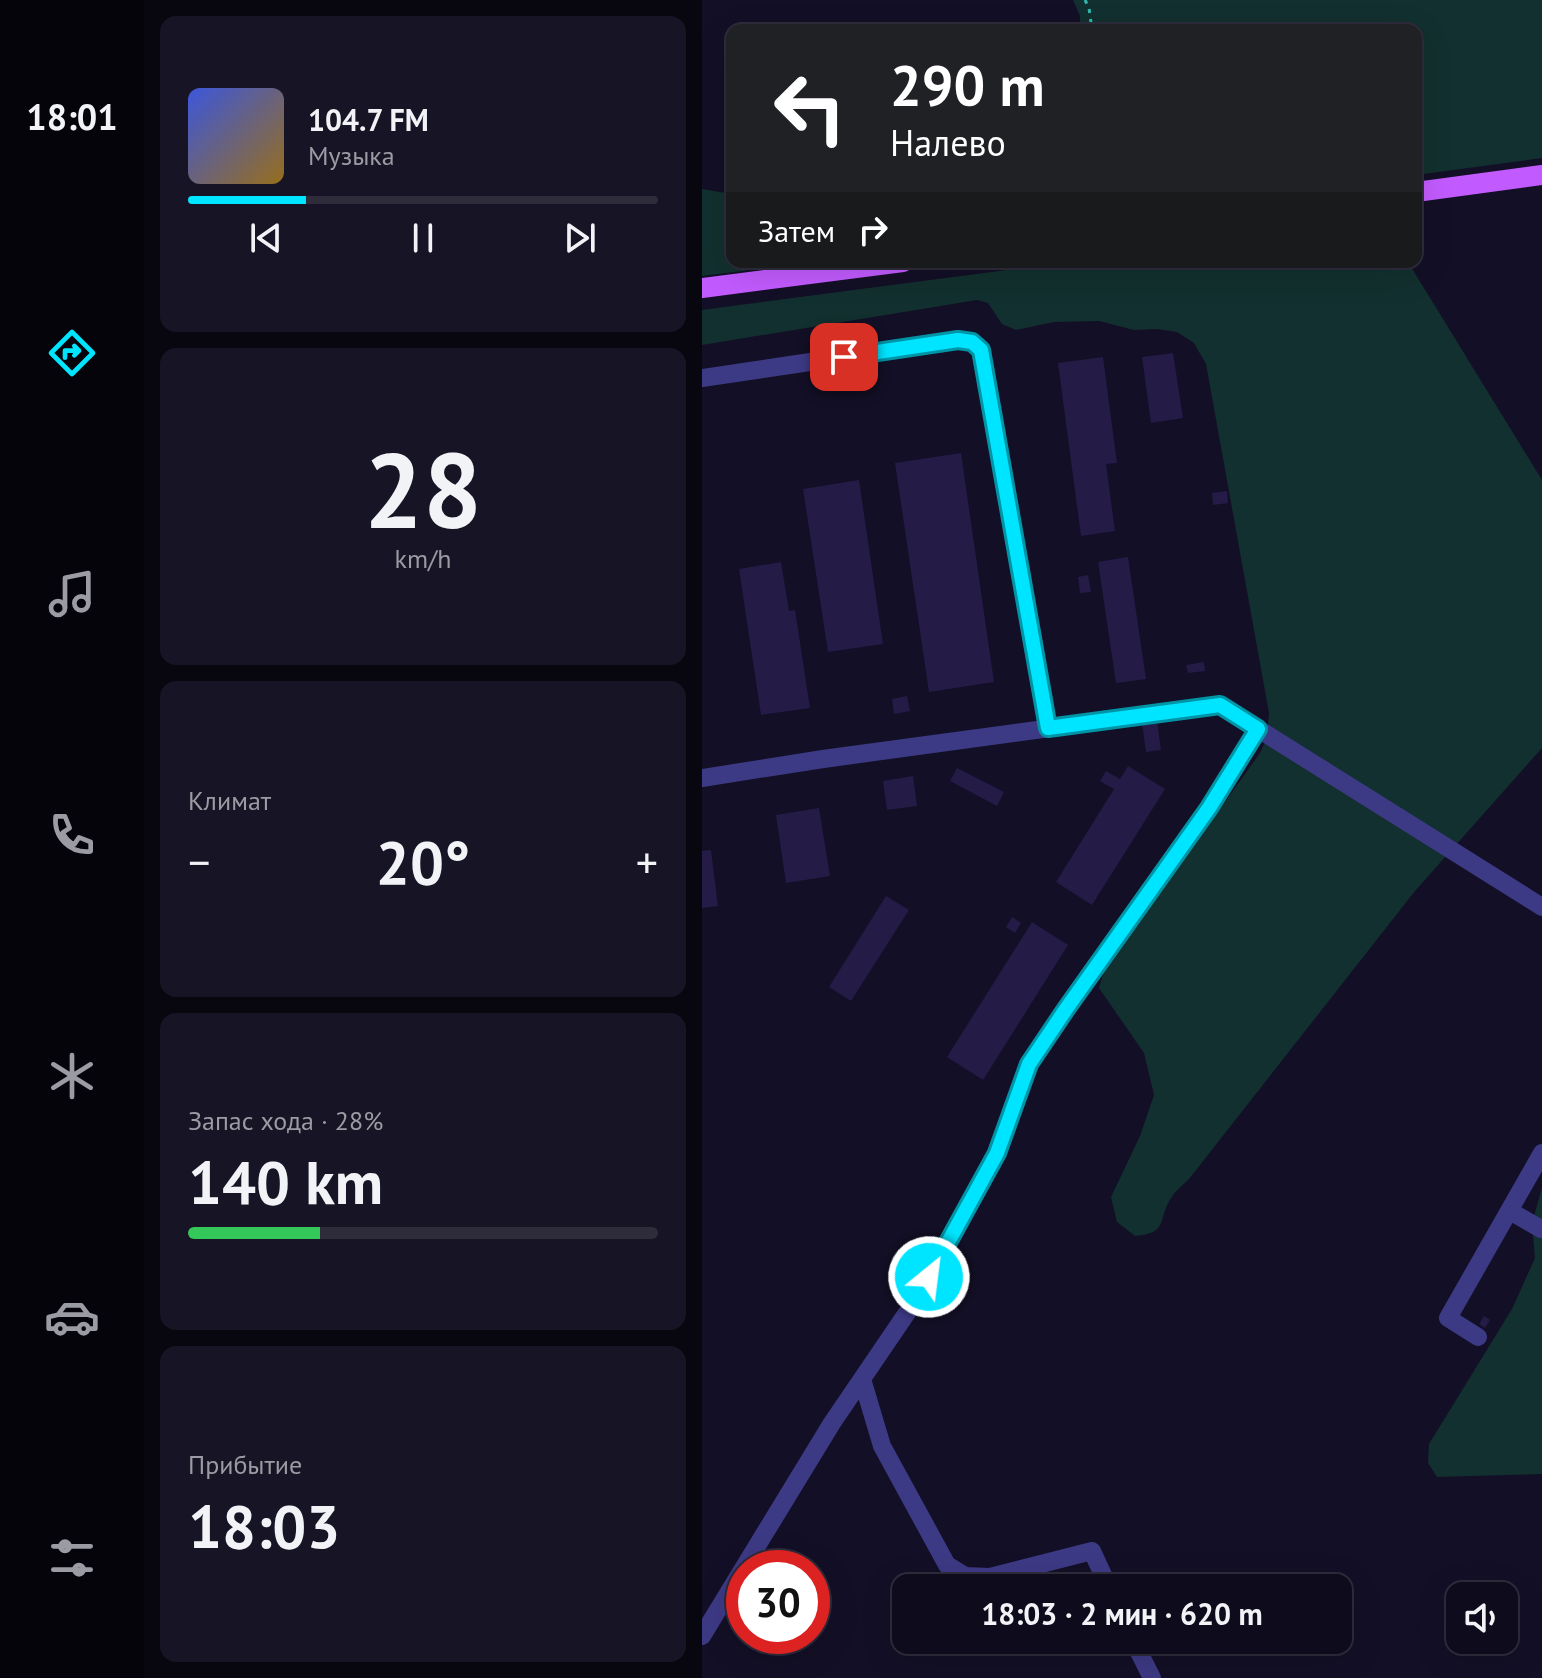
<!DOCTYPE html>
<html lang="ru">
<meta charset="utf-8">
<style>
body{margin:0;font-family:"PT Sans",sans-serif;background:#171425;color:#f1f3f6;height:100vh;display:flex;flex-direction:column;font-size:30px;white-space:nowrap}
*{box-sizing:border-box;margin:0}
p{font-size:26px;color:#9b9ba3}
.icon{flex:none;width:44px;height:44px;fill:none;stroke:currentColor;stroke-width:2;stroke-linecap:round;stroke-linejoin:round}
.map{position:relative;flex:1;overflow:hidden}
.sheet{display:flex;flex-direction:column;gap:16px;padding:16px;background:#08060f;width:558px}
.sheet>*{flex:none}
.top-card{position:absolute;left:24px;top:24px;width:696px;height:244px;border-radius:16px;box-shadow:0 8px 32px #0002,0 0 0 2px #2e2b3b;background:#202124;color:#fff;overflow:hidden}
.fabs{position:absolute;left:744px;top:1582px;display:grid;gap:16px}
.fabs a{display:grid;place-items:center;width:72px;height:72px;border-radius:16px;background:#0e0b1c;box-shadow:0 8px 32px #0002,0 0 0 2px #2e2b3b;font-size:40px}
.speed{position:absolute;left:24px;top:1550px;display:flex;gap:16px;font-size:40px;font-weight:700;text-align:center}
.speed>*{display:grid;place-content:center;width:104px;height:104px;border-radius:50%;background:#0e0b1c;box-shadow:0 8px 32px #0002,0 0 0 2px #2e2b3b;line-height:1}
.speed .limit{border:12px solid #d22;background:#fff;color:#111}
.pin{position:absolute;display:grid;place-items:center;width:68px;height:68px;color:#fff;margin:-34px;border-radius:16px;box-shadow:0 4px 12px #0006}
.me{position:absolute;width:88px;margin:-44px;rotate:29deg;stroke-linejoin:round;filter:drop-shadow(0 0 6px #0008)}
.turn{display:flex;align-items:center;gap:28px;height:168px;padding:0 32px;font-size:36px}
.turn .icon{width:104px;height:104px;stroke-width:2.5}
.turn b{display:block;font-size:56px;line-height:68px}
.then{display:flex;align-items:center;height:76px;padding:0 32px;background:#0003;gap:16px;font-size:30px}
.big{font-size:60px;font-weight:700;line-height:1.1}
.sheet .card{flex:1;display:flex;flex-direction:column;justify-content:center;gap:12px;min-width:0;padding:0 28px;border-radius:16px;background:#171425}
.sheet .dial{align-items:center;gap:0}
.dial b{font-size:104px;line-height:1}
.song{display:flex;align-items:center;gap:24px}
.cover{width:96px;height:96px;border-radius:12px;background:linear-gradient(135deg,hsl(230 70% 55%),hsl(40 70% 35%))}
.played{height:8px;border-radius:4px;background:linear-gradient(90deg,#00e5ff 25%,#2e2b3b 25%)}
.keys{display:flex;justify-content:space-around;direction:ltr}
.heat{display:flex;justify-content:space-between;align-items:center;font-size:44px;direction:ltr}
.charge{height:12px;border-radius:6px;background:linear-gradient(90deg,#34c759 28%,#2e2b3b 0)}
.trip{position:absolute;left:190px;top:1574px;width:460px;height:80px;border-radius:16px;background:#0e0b1c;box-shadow:0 8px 32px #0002,0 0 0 2px #2e2b3b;font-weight:700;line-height:80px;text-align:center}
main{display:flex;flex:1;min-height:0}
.tabs{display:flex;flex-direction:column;width:144px;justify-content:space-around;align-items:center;background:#06040b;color:#9b9ba3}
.tabs .icon{width:56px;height:56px}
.tabs .current{color:#00e5ff}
.tabs b{font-size:36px;color:#f1f3f6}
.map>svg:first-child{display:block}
.green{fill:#12302f}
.building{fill:#241b47}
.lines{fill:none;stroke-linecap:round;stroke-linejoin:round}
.path{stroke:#2fb8b0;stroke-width:3;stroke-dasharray:4 6;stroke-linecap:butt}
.minor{stroke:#3d3a85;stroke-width:18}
.major{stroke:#c25bff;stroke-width:20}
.route-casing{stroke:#0095a6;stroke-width:20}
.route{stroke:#00e5ff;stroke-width:14}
</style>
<main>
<nav class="tabs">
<b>18:01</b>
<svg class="icon current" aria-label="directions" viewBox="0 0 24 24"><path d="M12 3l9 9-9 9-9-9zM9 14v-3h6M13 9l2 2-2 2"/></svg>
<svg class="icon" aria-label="music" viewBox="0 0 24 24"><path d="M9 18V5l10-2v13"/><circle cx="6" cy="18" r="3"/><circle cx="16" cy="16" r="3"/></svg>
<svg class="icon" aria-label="phone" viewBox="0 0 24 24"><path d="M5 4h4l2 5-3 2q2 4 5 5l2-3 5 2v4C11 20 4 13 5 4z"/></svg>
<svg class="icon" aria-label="climate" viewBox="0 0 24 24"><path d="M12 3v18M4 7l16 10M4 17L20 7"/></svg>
<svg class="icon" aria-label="car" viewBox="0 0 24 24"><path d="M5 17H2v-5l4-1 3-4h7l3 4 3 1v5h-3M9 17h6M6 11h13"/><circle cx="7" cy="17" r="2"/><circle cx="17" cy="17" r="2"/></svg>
<svg class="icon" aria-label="filters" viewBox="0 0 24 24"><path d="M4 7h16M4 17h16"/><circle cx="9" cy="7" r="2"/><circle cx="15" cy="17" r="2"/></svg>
</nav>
<section class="sheet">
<div class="card">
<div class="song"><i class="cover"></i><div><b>104.7 FM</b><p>Музыка</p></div></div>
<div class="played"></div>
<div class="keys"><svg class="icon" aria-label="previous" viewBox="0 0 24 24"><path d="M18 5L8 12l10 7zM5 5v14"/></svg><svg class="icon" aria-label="pause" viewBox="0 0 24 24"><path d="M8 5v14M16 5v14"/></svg><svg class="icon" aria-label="next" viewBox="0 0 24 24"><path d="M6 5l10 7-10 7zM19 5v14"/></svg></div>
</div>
<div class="card dial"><b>28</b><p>km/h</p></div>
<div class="card"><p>Климат</p>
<div class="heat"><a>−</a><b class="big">20°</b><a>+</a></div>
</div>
<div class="card"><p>Запас хода · 28%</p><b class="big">140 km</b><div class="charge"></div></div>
<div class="card"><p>Прибытие</p><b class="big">18:03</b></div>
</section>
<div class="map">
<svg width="840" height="1678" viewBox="0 0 840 1678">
<rect width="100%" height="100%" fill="#130f26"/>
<!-- green -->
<path class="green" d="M371,0H840V158L714,175V30H378V16Z
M0,189L30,194V262H113L0,276Z
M365,262H706L840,480V748L713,891L487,1179C481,1185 473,1191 469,1198C455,1220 467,1233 433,1236L415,1222L409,1197L438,1136L452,1095L442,1053L397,988L402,971L415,952L558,753L565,738L567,713L504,364L492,343L475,332L455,329L432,330L397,321L352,322L314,330L300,324L286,303L275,300L0,345V310Z
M840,1187V1474L735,1477L726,1463L727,1444L810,1309L833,1258L830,1224Z"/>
<!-- building -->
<path class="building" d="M471,353L481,418L449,423L440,357Z
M401,357L415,463L404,464L413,531L379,536L356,363Z
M259,453L292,682L227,692L193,463Z
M157,480L181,644L126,652L101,489Z
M525,491L526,503L511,505L510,493Z
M426,557L444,679L414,683L396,562Z
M79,562L87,611L93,610L108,708L59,715L37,569Z
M386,575L389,592L378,593L376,577Z
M502,662L503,671L486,673L484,665Z
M205,696L208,711L192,714L190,699Z
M455,721L459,750L444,752L440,723Z
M426,766L463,789L390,905L354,882L412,789L398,781L404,771L418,779Z
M255,768L302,792L295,806L248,781Z
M211,776L215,806L185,810L181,781Z
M117,808L128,876L84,883L74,815Z
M9,850L16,906L0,908V851Z
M184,896L207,910L149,1001L127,987Z
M310,917L319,923L313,933L304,927Z
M330,922L366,945L281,1080L245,1057Z
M782,1316L788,1320L783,1328L777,1324Z"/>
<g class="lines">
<!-- path -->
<path class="path" d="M383,0L387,8L390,30"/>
<!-- minor -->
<path class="minor" d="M0,378L256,340L270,342L279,350L346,728
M0,778L121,759L518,705L840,907
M808,1211L839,1229
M776,1337L746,1318L840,1153
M160,1379L180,1446L245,1565L263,1576L288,1577L390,1551L407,1588
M0,1636L130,1423L213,1301L295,1153L327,1064L364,1009L507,808L556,729
M431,1640L450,1678"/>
<!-- major -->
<path class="major" d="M714,192L840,175
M0,288L201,262"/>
</g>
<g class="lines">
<!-- route casing -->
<g class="route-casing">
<path id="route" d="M142,357L256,340L270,342L279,350L346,728L518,705L556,729L507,808L364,1009L327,1064L295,1153L227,1277"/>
</g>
<!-- route -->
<use href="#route" class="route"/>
</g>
</svg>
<div class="fabs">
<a><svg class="icon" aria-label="sound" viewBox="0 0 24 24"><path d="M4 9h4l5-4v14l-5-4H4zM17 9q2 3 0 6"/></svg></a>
</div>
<div class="speed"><div class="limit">30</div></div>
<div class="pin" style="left:142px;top:357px;background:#d93025"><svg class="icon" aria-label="arrive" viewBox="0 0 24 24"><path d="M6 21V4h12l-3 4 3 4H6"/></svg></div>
<svg class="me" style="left:227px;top:1277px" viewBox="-20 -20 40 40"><circle r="17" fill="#00e5ff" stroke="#fff" stroke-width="3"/><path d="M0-11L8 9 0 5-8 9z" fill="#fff"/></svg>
<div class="trip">18:03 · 2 мин · 620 m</div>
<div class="top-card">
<div class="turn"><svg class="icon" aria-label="left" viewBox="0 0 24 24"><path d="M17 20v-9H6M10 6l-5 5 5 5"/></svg><div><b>290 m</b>Налево</div></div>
<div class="then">Затем<svg class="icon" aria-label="right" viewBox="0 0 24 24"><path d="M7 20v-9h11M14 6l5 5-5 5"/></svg></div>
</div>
</div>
</main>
